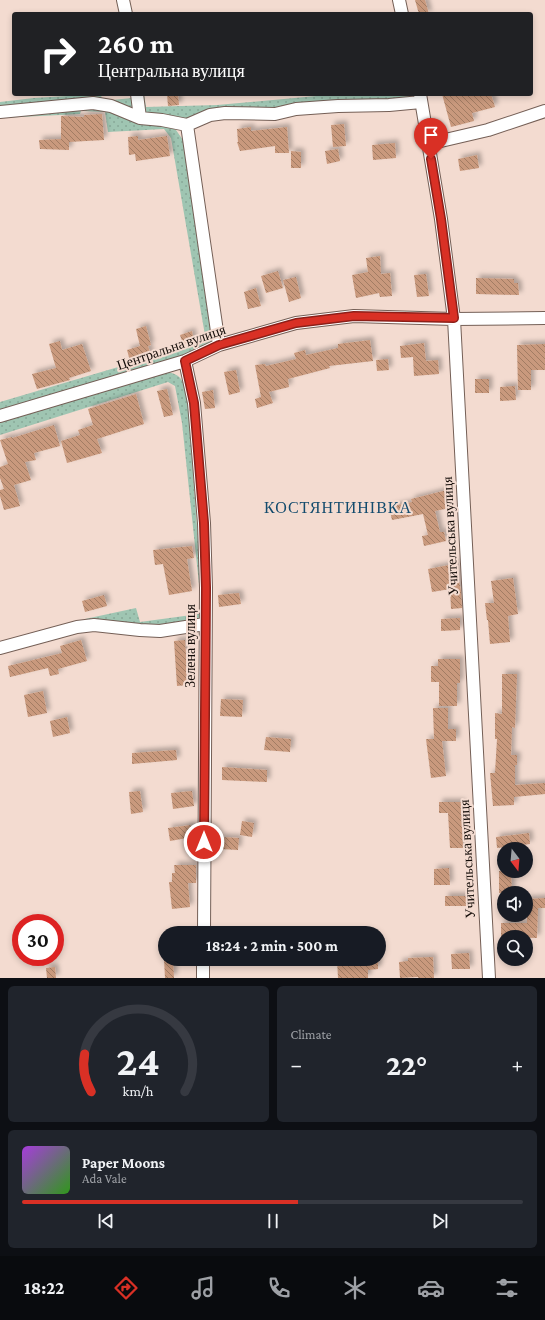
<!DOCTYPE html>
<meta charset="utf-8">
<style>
body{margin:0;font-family:"Crimson Pro",serif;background:#20242c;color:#f1f3f6;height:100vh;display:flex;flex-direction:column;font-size:15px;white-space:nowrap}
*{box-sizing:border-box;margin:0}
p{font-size:13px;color:#9ea1a6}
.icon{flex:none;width:22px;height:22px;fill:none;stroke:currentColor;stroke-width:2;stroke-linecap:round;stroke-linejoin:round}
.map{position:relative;height:978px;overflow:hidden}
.panel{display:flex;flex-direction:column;gap:8px;padding:8px;background:#0d0f14;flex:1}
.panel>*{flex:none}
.guide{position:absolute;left:12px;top:12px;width:521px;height:84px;border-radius:4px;box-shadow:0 2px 6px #0003;background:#202124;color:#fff;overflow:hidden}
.needle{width:26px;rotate:164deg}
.fabs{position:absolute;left:497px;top:842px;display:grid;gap:8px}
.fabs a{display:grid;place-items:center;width:36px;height:36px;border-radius:50%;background:#171b24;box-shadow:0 2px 6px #0003;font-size:20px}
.speed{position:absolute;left:12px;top:914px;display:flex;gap:8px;font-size:20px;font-weight:700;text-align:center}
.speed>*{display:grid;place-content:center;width:52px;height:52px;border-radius:50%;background:#171b24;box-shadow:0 2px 6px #0003;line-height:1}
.speed .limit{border:6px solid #d22;background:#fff;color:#111}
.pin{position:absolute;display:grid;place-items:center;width:34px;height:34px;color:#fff;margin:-41px -17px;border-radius:50% 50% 50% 0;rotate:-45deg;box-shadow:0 0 4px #0007}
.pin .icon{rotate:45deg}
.me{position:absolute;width:44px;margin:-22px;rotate:0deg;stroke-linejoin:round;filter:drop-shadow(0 0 3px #0008)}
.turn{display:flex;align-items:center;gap:14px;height:84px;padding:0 20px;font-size:18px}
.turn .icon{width:52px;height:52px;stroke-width:2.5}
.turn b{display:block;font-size:28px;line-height:34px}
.big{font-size:30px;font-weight:700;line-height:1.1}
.panel .widget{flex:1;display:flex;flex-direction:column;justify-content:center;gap:6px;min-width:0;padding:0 14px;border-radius:6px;background:#20242c}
.panel .dial{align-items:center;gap:0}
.dial svg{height:104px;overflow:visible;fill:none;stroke:#363941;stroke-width:7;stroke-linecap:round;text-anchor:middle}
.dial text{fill:#f1f3f6;stroke:none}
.song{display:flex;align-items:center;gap:12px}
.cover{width:48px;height:48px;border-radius:6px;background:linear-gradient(135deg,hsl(280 70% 55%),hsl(110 70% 35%))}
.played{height:4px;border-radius:2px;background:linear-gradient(90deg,#d93025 55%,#363941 55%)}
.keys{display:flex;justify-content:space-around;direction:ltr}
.heat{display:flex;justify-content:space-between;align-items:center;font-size:22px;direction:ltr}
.panel .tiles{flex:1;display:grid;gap:8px;grid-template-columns:1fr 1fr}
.widget:last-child{grid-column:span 2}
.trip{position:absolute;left:158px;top:926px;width:228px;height:40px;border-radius:20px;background:#171b24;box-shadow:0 2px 6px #0003;font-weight:700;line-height:40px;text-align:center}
.tabs{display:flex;height:64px;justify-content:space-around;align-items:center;background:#090b0e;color:#9ea1a6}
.tabs .icon{width:28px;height:28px}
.tabs .on{color:#d93025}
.tabs b{font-size:18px;color:#f1f3f6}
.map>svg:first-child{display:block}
.grass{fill:url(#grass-dots)}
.building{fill:url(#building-back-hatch);filter:url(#shadow)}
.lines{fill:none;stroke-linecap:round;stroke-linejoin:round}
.minor-casing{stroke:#745f56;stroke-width:14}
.minor{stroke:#fff;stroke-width:12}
.route-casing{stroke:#8d1f18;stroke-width:10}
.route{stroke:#d93025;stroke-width:7}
.labels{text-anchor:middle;stroke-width:4;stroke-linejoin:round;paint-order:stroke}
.street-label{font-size:14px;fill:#130c08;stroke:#f3dbd0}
.quarter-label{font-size:16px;letter-spacing:1px;fill:#134b6d;stroke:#f3dbd0}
</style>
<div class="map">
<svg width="545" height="978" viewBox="0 0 545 978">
<defs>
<pattern id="grass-dots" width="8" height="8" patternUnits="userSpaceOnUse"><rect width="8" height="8" fill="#9fc5b2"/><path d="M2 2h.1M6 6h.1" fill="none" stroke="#88a898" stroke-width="1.8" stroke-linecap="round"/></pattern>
<pattern id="building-back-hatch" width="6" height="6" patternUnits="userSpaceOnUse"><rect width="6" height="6" fill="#c9997d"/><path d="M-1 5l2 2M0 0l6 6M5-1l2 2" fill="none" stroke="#a27b64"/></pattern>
<filter id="shadow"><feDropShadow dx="3.5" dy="-3.5" stdDeviation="2" flood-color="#0004"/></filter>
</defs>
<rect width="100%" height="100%" fill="#f3dbd0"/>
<!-- grass -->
<path class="grass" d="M101,94L102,101L132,98L135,110L115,106L0,108V102L34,98Z
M140,94H144L146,107L217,105L338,94H413L402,101L199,116L183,119L145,114Z
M98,106L168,126L176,130L185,143L214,339L210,346L158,364L0,412V402L206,341L171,138L164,129L108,132L105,112L81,111L80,114L0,118V114Z
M167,372C180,374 182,379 187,391L198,540L202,616L195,622L154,627L110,621L85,619L136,608L140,622L199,614V584L182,423L175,386L168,382L0,435V422Z"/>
<!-- building -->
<path class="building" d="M415,0H425L429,14H419Z
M167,94H178L179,105L168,106Z
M442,94H491L495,107L472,113L474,121L451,127Z
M102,114L104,140L69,142V150L40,149L39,140L61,139V116L84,117V115Z
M344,124L346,146L333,147L331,125Z
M251,127V131L287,127L289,153H275V146L240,151L237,142H238L237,129Z
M138,136V140L167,136L170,156L136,161L135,154L129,155L128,137Z
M395,143L396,158L373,160L372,145Z
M338,149L340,161L327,164L325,151Z
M291,151L301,152V168H291Z
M477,155L479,168L460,171L458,159Z
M380,256L381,274L390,273L392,296L380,297L379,293L356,298L352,275L368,272L366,258Z
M278,271L283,288L266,293L261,276Z
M426,274L429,296L417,297L414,275Z
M296,277L301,298L289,302L283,280Z
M476,278L514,279V283H518L519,295L476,294Z
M256,288L261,306L248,309L244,292Z
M146,326L151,345L148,346L151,355L130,361L127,350L140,346L136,329Z
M192,331L194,341L183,344L180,335Z
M370,340L373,361L329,366L330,368L288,379L289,387L269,392L273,403L257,408L255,399L261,397L255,365L265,364L266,366L296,359L294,353L305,350L306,355L338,348V344Z
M60,341L62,350L82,344L91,371L69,378L70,380L37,389L32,374L56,368L49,344Z
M424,343L426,361L438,360L439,374L414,376L413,357L401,358L400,346Z
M545,344V370H531V390H518L517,345Z
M388,359L389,370L377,371L376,360Z
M236,370L240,392L229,395L224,372Z
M475,379H489V393H475Z
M515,386L516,400L500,401V387Z
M167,389L173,415L164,417L157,391Z
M213,390L215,408L205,409L202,392Z
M136,394L144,424L97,439L102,453L67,463L61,441L80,435L78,430L93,425L88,409Z
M54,425L60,446L34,453L36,460L25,462L31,480L14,485L20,506L4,510L0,496V490L4,489L0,478V467L8,464L0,440L12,437V438Z
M447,490L450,508L435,511L440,532H444L446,541L424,546L422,536L428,535L423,514L392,520L389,507L412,502L411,499Z
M192,546L194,558L187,559L192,591L169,595L163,564L155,565L153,550Z
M455,561L461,591L462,608L451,609L450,589L432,592L428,569L449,565V562Z
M513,578L518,614L508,616L510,642L490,644L488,620H487L485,603H494L491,581Z
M239,593L241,604L219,607L218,595Z
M104,595L107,606L85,612L82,601Z
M460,618V630L441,631V619Z
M81,640L87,661L58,669L59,674L50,676L48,668L10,677L8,666L62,653L60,646Z
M185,640L188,685L177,686L174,641Z
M438,659H460V683H457V706H439V682H431V666H438Z
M502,674H517L515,728L512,727L511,755H517V765H515V785L545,783V794L514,797V805L493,806L490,773H495L497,739H495V713L502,714Z
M43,691L47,713L28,717L24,695Z
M221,699L243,700L242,717L220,716Z
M433,708H448V729H456V741H442L446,776L431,778L426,739H434Z
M67,717L70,733L53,737L50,721Z
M266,737L291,739L290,752L264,750Z
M176,750L177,760L132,764V753Z
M222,767L267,770V782L222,780Z
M140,791L143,812L131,814L129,792Z
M192,791L194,806L173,809L171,793Z
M439,802H462L463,848H450L448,813H439Z
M242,821L254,823L252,837L240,835Z
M191,825L193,837L170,841L168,828Z
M529,833L530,844L497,848L496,837Z
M221,837L239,838L238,850L220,849Z
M174,865H196V883H188L190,907L172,909L169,882H172V873H175Z
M449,868L450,885H434V869Z
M499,871H511L512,893H499Z
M445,896H470L469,906H445Z
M545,898V908H538L537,938L501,937V923H527V899Z
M469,953L470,969H452L451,954Z
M433,957L434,978H418V977L400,978L399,962L408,961V958Z
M164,959H173L174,978H165Z
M337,959H378V969L368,970V978H338Z
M55,967L56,978H47L46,968Z"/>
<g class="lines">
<!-- minor casing -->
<g class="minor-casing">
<path id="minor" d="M123,0L126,14
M399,0L402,14
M137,94L140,118
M420,94L441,219L454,319L489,978
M0,112L93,103L111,106L140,118L162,120L187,125L210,115L225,113L275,114L296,109L338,106L389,105L421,102
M187,125L219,345
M428,144L488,130L545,111
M185,361L194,403L204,523L206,588L204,933
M0,416L185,361L219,345L296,323L354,316L454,319L545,318
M0,648L77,627L94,625L140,630L160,631L205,624
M203,978V959"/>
</g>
<!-- minor -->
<use href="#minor" class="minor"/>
</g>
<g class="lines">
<!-- route casing -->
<g class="route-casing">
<path id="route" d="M204,842L206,588L204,523L194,403L185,361L219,345L296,323L354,316L454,318L441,219L431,159"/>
</g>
<!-- route -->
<use href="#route" class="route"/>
</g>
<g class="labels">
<!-- street labels -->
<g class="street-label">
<text transform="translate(171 347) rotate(-19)" y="5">Центральна вулиця</text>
<text transform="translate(450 536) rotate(-93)" y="5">Учительська вулиця</text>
<text transform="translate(190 646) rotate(-90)" y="5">Зелена вулиця</text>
<text transform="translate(467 859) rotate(-93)" y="5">Учительська вулиця</text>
</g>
<!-- quarter labels -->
<g class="quarter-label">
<text x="338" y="513">КОСТЯНТИНІВКА</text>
</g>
</g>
</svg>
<div class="fabs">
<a><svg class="needle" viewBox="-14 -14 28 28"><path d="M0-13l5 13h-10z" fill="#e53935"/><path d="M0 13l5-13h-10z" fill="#9ea1a6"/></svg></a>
<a><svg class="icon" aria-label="sound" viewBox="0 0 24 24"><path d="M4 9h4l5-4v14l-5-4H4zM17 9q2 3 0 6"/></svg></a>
<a><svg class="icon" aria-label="search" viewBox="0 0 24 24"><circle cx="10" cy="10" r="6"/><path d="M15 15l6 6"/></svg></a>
</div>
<div class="speed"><div class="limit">30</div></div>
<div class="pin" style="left:431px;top:159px;background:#d93025"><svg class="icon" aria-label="arrive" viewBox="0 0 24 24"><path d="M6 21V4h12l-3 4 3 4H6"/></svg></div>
<svg class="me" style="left:204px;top:842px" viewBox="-20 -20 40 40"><circle r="17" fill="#d93025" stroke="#fff" stroke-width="3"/><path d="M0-11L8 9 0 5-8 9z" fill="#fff"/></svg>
<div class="trip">18:24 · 2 min · 500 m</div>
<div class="guide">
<div class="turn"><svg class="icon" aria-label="right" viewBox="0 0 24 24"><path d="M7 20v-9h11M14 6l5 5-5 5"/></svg><div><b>260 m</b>Центральна вулиця</div></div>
</div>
</div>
<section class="panel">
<div class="tiles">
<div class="widget dial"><svg viewBox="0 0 100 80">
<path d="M14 69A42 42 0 1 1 86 69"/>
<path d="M14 69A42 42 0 0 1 9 40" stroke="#d93025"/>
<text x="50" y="56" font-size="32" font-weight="700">24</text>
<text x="50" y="72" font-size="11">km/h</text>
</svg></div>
<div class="widget"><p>Climate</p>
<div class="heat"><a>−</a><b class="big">22°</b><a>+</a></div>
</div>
<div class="widget">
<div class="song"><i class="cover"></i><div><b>Paper Moons</b><p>Ada Vale</p></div></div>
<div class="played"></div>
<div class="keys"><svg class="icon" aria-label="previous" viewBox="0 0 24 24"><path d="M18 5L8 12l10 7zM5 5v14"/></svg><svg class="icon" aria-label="pause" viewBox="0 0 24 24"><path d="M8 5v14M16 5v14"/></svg><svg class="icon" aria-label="next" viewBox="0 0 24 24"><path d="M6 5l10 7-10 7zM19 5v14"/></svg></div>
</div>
</div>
</section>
<nav class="tabs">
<b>18:22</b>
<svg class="icon on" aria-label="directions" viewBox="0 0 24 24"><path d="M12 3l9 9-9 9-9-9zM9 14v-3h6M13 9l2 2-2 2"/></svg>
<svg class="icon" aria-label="music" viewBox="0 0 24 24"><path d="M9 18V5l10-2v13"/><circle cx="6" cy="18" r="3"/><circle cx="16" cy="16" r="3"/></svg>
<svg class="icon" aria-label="phone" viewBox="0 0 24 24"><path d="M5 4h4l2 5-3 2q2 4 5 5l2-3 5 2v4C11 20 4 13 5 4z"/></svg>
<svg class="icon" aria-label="climate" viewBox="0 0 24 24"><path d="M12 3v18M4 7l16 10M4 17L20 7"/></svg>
<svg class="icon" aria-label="car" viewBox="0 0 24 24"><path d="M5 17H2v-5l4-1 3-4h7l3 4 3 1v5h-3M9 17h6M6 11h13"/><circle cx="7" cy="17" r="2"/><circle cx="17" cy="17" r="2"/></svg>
<svg class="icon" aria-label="filters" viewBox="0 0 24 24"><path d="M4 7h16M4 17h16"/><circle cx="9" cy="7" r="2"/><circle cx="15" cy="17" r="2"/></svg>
</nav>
